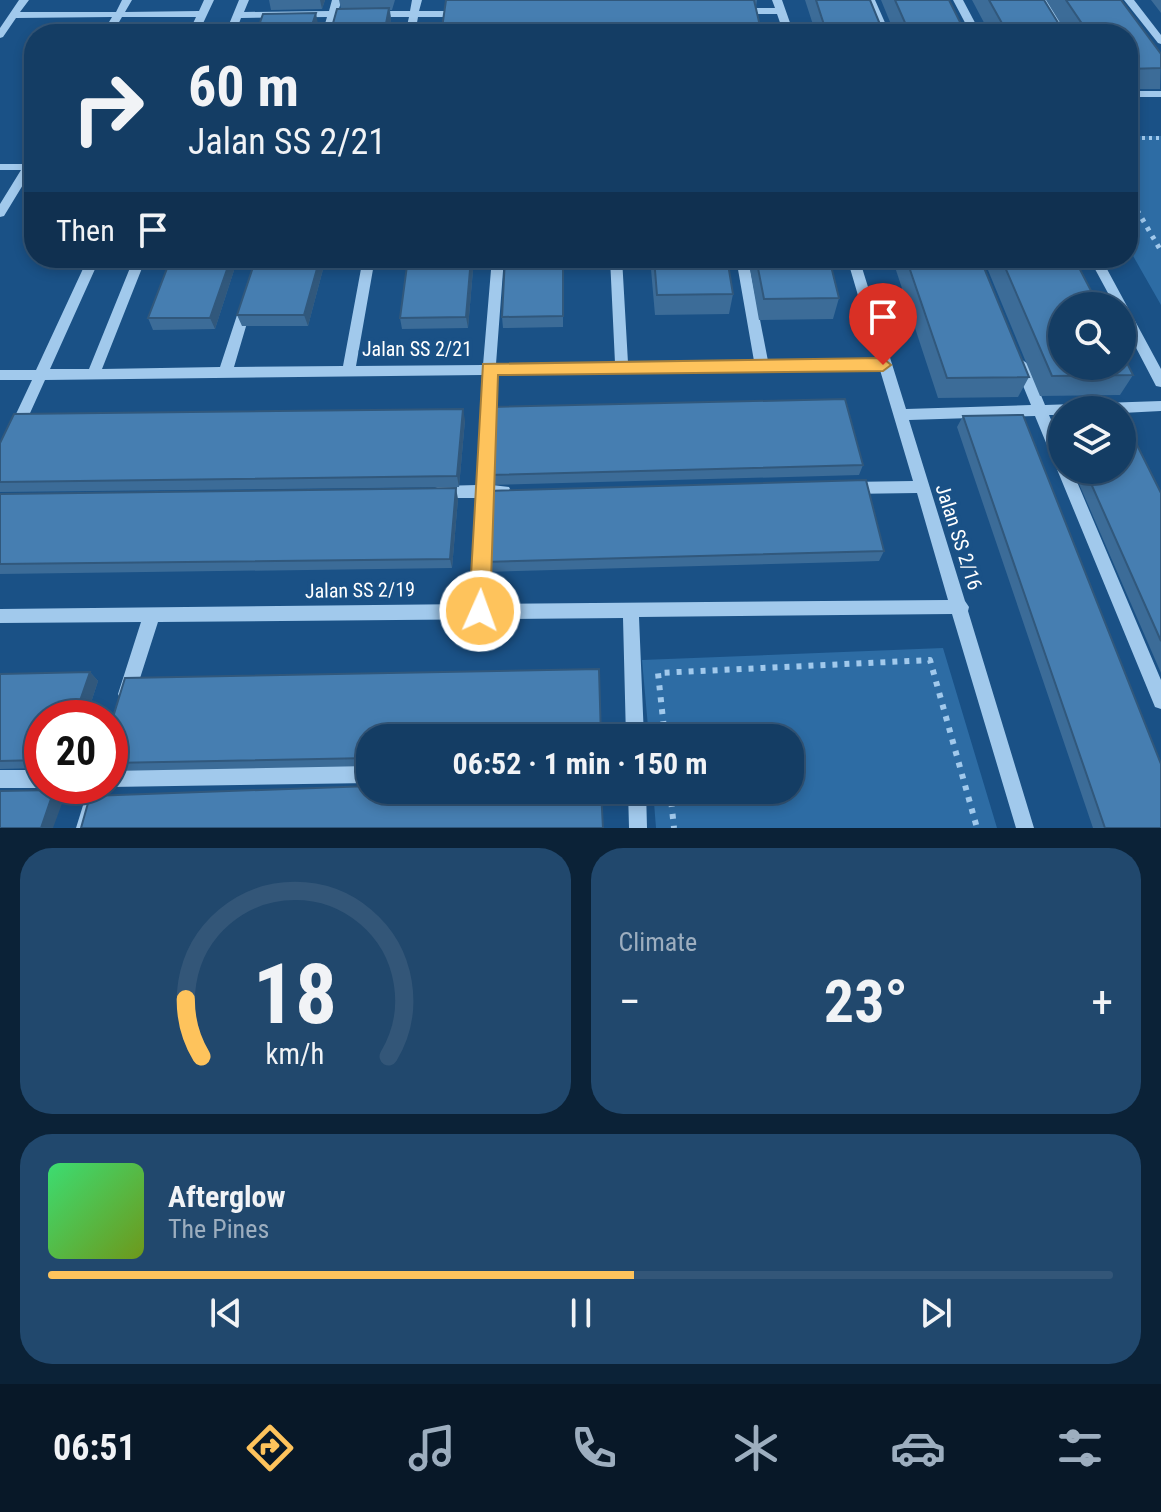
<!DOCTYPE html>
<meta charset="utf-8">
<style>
body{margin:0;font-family:"Roboto Condensed",sans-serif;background:#21486d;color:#f1f3f6;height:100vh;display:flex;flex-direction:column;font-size:30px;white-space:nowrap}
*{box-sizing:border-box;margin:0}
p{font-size:26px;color:#9daebf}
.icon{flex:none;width:44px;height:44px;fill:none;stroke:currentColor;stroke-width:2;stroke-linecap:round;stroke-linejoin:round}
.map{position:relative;height:828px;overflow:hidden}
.panel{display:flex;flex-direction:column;gap:20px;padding:20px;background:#0b2237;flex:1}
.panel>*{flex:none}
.top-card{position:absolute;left:24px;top:24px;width:1114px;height:244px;border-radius:32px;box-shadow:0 4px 12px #0003,0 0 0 2px #335678;background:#143d64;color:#f1f3f6;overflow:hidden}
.buttons{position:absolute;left:1048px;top:292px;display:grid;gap:16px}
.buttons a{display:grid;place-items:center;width:88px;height:88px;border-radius:50%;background:#143d64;box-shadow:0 4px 12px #0003,0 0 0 2px #335678;font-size:40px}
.speed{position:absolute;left:24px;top:700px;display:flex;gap:16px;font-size:40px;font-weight:700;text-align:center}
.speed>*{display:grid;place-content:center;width:104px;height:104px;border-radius:50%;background:#143d64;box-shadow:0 4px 12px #0003,0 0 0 2px #335678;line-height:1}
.speed .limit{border:12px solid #d22;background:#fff;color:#111}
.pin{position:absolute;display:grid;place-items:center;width:68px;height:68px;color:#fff;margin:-82px -34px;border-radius:50% 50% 50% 0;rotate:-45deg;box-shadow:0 0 8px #0007}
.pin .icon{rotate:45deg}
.me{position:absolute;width:88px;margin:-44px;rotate:2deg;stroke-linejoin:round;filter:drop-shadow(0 0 6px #0008)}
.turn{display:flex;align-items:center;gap:28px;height:168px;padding:0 32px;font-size:36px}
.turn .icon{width:104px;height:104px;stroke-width:2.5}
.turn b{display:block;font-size:56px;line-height:68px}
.then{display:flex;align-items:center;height:76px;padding:0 32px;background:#0003;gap:16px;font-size:30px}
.big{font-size:60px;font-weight:700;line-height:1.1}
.panel .card{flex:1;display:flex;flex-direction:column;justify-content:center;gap:12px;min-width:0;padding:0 28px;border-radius:32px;background:#21486d}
.panel .dial{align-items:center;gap:0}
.dial svg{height:208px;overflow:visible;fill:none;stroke:#335678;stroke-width:7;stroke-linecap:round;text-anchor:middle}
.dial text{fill:#f1f3f6;stroke:none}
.song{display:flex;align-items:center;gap:24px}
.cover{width:96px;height:96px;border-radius:12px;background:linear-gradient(135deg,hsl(140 70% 55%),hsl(80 70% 35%))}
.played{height:8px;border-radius:4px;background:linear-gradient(90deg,#fec35c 55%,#335678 55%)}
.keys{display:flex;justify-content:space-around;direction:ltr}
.heat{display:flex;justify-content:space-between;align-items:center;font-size:44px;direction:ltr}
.panel .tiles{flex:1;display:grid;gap:20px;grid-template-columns:1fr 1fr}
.card:last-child{grid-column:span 2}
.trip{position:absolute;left:356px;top:724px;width:448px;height:80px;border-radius:32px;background:#143d64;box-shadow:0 4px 12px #0003,0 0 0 2px #335678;font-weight:700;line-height:80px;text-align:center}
.tabs{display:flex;height:128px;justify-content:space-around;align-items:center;background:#081828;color:#9daebf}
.tabs .icon{width:56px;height:56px}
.tabs .selected{color:#fec35c}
.tabs b{font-size:36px;color:#f1f3f6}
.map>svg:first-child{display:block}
.green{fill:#2d6ca4}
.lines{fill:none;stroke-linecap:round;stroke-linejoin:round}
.path-far2{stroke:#a1c9ec;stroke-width:4;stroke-dasharray:3 4;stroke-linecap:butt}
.path-far1{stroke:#a1c9ec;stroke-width:5;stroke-dasharray:4 6;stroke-linecap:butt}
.path{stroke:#a1c9ec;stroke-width:6;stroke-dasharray:5 7;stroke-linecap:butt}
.minor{fill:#a1c9ec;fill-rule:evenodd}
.wall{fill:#3c6c98}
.shaded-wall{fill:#31587c}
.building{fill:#467eb1;stroke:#31587c;stroke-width:2}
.route{fill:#fec35c;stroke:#a57f3c;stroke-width:2}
.labels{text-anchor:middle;stroke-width:8;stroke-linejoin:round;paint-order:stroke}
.street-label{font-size:20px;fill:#fff;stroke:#1a5186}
</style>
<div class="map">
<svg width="1161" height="828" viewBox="0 0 1161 828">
<rect width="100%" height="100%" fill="#1a5186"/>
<!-- green -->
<path class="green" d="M1128,136H1161V305L1128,247Z
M943,648L997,828H656L653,790H790V738H649L642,660Z"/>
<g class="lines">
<!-- path-far2 -->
<path class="path-far2" d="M1128,138H1161
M1128,194L1139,212"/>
<!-- path-far1 -->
<path class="path-far1" d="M1137,210L1161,251"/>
<!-- path -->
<path class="path" d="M665,738L658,673L930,660L977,828
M670,790L674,828"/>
<!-- minor -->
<path class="minor" d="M19,0H29L20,12H116L122,0H132L125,12L199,11L204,0H214L198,34H188L196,17H122L112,34H102L112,17L16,18L3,37L0,38V28Z
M239,0H249L244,12L329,11L332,0H342L338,11H353L358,14L353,17H337L332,34H322L327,17L241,18L235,34H225Z
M412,0H422L419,11H461L466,14L461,17H418L415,34H405L409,17H373L368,14L373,11H410Z
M772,0H782L794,34H784L777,14H737L732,11L737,8H775Z
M865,0H875L890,34H880Z
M953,0H963L981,34H971Z
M1040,0H1050L1071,34H1061Z
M1124,0H1134L1161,35V44L1158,43Z
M1128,91H1161V97H1128Z
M34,155V170H32L4,216L0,217V204L21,170H0V164H25L30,156Z
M88,258H100L50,369H89L134,258H146L102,369L220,367L240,306L246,302L252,306L234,367L343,366L363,258H375L356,366L483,365L492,258H504L496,364L615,363L610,258H622L628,363L754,361L736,258H748L768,361L877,360L847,258H859L906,409L1031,405L1014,364L1021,359L1028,364L1045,405L1161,401V411L1122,413V410H1062V415H1049L1062,446V470H1072L1161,680V709L1155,707L1035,416L909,420L965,601L969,607L968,611L1034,828H1016L952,614L639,617L644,738H626L623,618L158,622L133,700L127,702L121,700L118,694L141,622L0,623V609L472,604L477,498H440L435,496L433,492L435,488L440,486L477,485L482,375L45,380L7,464L5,468L0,470V448L32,380H0V370H36ZM880,370L913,481L848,482L843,484L841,488L843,492L848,494L917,493L948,600L488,604L492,497L509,495L511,491L509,487L492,485L496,374Z
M1089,258H1101L1161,369V387L1156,386L1122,321V306H1115Z
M370,765V783L110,787L107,786L94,828H76L89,786H110V769Z
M0,770H42V786H47L42,788H0Z
M628,790H646L647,828H629Z"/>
</g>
<!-- wall -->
<path class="wall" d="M269,0H325L322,9L271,10Z
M339,0H395L392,10H390L391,19L388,34H330L341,9Z
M446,0H757L756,7L760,26L759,34H442V28Z
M805,0H870L884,34H816Z
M881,0H949L966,34H895Z
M972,0H1044L1065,34H990Z
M1046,0H1121L1161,54L1160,89H1128V34H1067Z
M1151,0H1161V13Z
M171,258H238L215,329L153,330L148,318Z
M256,258H326L308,326H242L237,315Z
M474,258L468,328L402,329L400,318Z
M563,258V327L503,328L502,317Z
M650,258H727L733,294L729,314L655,315Z
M748,258H829L839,298L833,319L759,320Z
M892,258H980L1029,377L1018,397L938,398Z
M983,258H1074L1133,375L1120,395L1040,396Z
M963,416L1161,828H1093L957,427Z
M1061,417H1062V446L1054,428Z
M465,420L459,487L0,492V443Z
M863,465L859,475L490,485L488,475Z
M1073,470H1122L1161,493V673Z
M0,494L458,499L452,568L0,574Z
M884,551L879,561L847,562L484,572L483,562Z
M90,672L98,681L86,718H42V768L0,769V674Z
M110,727L370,738V766L110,771Z"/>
<!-- shaded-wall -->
<path class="shaded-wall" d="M320,0H325L322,9Z
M389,8L391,19L388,34H384Z
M316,13L318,24L315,34H309Z
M231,258H238L215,329L210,318Z
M320,258H326L308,326L304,315Z
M471,258H474L468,328L466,317Z
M463,409L465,420L459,487L457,476Z
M456,488L458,499L452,568L450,559Z
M90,672L98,681L86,718H74Z
M54,790L64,798L53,828H41Z"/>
<!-- building -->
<path class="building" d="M446,0H754L760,26L442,28Z
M816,0H870L884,34H827Z
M895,0H949L966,34H910Z
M989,0H1044L1065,34H1008Z
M1066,0H1121L1161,54V68L1128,69V34H1089Z
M389,8L384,34H330L337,9Z
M316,13L309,34H256L263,14Z
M171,258H231L210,318H148Z
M256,258H320L304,315H237Z
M408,258H471L466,317L400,318Z
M505,258H563V316L502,317Z
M654,258H727L733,294L657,295Z
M756,258H829L839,298L764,299Z
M906,258H980L1029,377L947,378Z
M1001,258H1074L1099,306H1062V366H1122V353L1133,375L1052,376Z
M845,399L863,465L488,475L491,407Z
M463,409L457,476L0,482V443L14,414Z
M1023,415L1161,764V828H1105L963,416Z
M1122,415L1161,493V641L1085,470H1122Z
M866,480L884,551L483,562L486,491Z
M456,488L450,559L0,564V494Z
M599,669L601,738H370V758L110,763V727L125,678Z
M90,672L74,718H42V760L0,761V674Z
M370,786V790H601L603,828H81L90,796Z
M54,790L41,828H0V791Z"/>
<!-- route -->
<path class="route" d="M883,358L891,365L883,371L498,375L490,611L487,618L480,621L472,618L469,611L483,364Z"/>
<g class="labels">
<!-- street labels -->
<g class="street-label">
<text x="417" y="356">Jalan SS 2/21</text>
<text transform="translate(959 537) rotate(72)" y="7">Jalan SS 2/16</text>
<text transform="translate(360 590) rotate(-1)" y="7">Jalan SS 2/19</text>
</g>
</g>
</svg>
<div class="buttons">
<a><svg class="icon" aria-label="search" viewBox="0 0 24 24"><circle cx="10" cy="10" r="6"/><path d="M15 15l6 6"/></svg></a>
<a><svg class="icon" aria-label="layers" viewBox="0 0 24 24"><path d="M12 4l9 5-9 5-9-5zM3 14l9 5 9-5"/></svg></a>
</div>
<div class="speed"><div class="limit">20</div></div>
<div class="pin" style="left:883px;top:365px;background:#d93025"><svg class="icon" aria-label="arrive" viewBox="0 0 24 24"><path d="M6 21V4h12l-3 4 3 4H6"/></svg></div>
<svg class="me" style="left:480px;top:611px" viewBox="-20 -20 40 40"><circle r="17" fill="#fec35c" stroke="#fff" stroke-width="3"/><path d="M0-11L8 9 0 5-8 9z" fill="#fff"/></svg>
<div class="trip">06:52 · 1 min · 150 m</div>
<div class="top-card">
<div class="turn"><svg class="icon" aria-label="right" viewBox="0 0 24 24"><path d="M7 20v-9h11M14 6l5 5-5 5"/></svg><div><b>60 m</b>Jalan SS 2/21</div></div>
<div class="then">Then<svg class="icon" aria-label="arrive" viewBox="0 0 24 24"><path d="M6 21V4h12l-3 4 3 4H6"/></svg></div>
</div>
</div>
<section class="panel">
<div class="tiles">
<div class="card dial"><svg viewBox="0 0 100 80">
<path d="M14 69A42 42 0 1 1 86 69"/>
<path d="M14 69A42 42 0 0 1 8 47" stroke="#fec35c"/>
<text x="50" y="56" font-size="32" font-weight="700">18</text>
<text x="50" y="72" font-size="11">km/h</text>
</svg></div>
<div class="card"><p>Climate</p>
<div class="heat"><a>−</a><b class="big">23°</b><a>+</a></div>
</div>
<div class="card">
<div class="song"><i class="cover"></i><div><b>Afterglow</b><p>The Pines</p></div></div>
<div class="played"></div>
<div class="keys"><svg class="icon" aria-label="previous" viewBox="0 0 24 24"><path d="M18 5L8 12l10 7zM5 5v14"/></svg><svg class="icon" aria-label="pause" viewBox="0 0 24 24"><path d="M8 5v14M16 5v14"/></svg><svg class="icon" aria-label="next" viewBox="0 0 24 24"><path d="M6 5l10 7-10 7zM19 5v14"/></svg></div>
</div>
</div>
</section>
<nav class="tabs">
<b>06:51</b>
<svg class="icon selected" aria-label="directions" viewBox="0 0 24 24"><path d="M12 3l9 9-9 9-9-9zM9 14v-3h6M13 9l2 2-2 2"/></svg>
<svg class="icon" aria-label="music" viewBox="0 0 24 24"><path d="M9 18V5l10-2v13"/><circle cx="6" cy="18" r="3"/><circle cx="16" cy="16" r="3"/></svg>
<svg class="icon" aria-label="phone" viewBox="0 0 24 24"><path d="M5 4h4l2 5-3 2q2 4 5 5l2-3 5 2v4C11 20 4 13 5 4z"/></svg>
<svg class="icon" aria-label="climate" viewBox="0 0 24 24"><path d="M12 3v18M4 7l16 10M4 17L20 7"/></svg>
<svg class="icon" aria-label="car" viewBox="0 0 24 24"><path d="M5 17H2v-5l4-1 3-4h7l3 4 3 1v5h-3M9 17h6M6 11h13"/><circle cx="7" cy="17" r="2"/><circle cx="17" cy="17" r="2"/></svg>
<svg class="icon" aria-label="filters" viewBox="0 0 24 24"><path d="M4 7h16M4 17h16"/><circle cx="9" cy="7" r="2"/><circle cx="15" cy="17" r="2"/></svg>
</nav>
